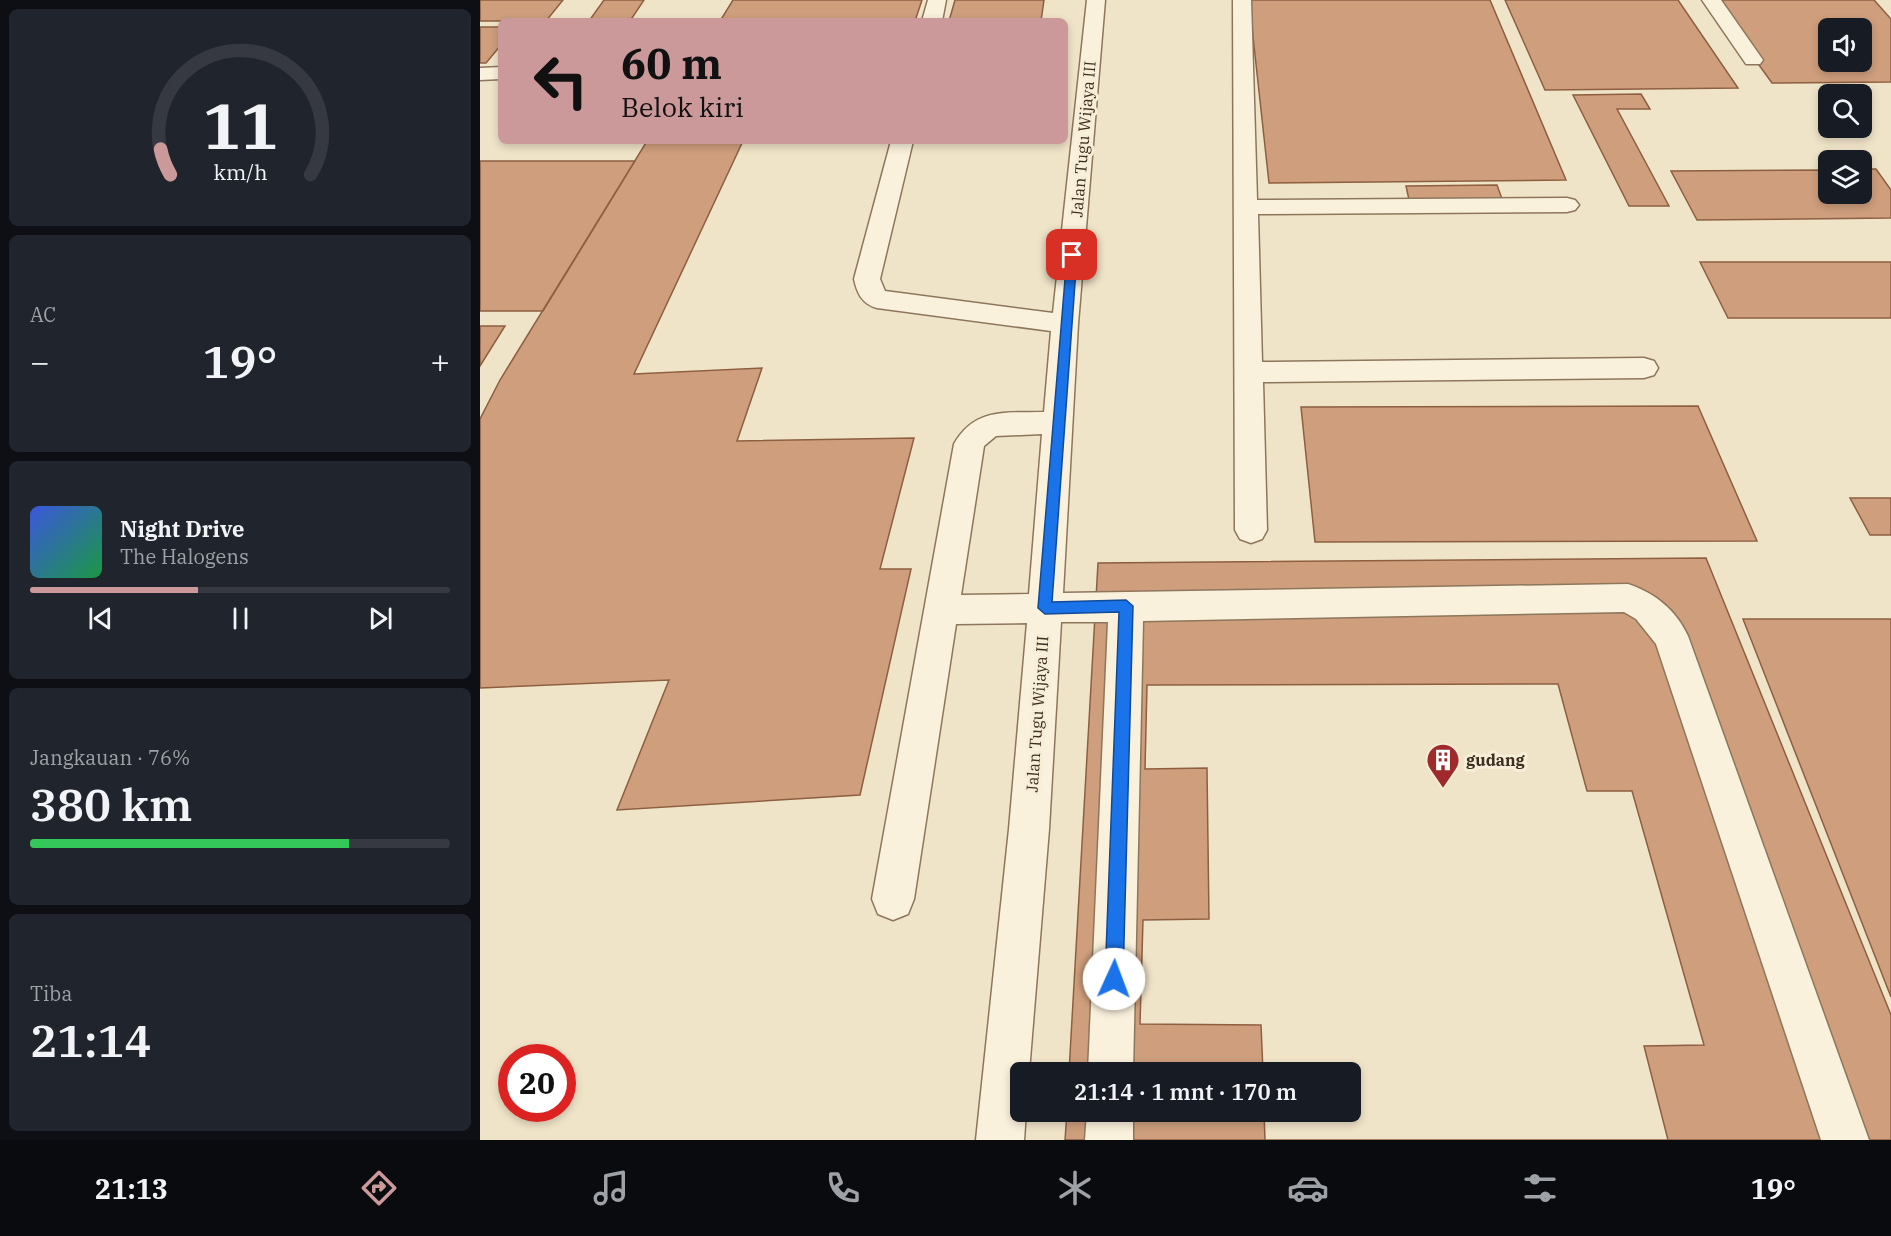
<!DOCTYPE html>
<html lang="id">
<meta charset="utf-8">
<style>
body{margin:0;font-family:"IBM Plex Serif",serif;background:#20242c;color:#f1f3f6;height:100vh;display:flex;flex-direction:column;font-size:22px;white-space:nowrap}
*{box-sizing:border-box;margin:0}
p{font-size:20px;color:#9ea1a6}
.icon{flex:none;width:33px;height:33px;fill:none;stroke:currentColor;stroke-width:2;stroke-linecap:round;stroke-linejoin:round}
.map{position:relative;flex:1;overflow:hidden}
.side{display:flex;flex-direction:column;gap:9px;padding:9px;background:#0d0f14;width:480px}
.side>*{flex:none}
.hud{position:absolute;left:18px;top:18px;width:570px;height:126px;border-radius:9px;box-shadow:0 3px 9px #0003;background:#cc999b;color:#111;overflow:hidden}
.buttons{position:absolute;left:1338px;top:18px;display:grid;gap:12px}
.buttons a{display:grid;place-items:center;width:54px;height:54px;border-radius:9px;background:#171b24;box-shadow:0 3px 9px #0003;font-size:30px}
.speed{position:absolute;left:18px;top:1044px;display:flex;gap:12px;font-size:30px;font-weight:700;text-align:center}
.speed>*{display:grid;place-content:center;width:78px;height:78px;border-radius:50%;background:#171b24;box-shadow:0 3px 9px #0003;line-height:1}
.speed .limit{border:9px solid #d22;background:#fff;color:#111}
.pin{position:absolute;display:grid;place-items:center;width:51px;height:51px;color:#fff;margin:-26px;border-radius:12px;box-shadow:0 3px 9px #0006}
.me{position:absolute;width:66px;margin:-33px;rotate:2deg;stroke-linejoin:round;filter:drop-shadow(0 0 4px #0008)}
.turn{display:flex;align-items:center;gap:21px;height:126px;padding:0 24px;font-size:27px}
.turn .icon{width:78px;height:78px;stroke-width:2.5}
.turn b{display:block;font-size:42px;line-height:51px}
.big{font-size:45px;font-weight:600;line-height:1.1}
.side .widget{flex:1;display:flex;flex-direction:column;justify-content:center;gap:9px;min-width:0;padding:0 21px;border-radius:9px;background:#20242c}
.side .dial{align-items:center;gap:0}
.dial svg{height:156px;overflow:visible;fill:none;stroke:#363941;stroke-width:7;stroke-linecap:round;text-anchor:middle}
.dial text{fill:#f1f3f6;stroke:none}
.song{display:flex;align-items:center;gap:18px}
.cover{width:72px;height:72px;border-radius:9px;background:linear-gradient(135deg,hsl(230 70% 55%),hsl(140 70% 35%))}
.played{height:6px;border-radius:3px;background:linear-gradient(90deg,#cc999b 40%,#363941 40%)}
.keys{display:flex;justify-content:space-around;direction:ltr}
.heat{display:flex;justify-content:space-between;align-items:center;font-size:33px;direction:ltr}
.charge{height:9px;border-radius:4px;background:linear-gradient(90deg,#34c759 76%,#363941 0)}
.trip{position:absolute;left:530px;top:1062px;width:351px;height:60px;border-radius:9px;background:#171b24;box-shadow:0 3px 9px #0003;font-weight:600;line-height:60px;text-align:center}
.dock{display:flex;height:96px;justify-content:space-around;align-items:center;background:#090b0e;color:#9ea1a6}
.dock .icon{width:42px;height:42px}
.dock .selected{color:#cc999b}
.dock b{font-size:27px;color:#f1f3f6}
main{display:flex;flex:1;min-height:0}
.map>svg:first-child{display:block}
.building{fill:#cf9f7d;stroke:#8d5f41;stroke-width:1.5;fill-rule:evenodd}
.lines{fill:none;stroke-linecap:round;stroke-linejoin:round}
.minor-casing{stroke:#8d765c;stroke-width:3}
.minor{fill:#faf1dc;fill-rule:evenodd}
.route{fill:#1a73e8;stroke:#114b97;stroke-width:1.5}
.labels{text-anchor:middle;stroke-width:6;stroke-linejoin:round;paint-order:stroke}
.street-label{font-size:16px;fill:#3d2e20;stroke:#f7eed8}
.poi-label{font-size:16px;font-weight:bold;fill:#3d2e20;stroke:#f7eed8;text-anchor:start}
</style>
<main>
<section class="side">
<div class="widget dial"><svg viewBox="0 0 100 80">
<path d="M14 69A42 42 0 1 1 86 69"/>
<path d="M14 69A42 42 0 0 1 9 56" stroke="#cc999b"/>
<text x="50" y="56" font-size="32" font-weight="700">11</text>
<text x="50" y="72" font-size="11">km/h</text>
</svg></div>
<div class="widget"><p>AC</p>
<div class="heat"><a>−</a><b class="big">19°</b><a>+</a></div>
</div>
<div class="widget">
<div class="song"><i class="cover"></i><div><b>Night Drive</b><p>The Halogens</p></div></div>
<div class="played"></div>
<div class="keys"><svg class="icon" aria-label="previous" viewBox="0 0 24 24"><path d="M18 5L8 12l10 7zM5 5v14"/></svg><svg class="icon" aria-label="pause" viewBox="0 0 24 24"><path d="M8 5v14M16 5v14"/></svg><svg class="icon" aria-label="next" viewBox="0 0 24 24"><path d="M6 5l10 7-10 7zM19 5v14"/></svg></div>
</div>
<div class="widget"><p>Jangkauan · 76%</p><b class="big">380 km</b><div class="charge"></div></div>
<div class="widget"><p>Tiba</p><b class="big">21:14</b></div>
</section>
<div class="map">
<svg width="1411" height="1140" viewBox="0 0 1411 1140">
<rect width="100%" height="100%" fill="#f0e4c8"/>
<!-- building -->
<path class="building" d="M0,0H83L66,21H0Z
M124,0H164L150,21H109Z
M253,0H442L435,21H240Z
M475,0H564L561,21H469Z
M769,0H1010L1086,180L789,183Z
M1025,0H1198L1258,88L1065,90Z
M1232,0H1394L1411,19V82L1292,83ZM1348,28H1382V62H1348Z
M0,27H21V45L6,63H0Z
M1161,94L1170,109H1137L1189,206H1149L1093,95Z
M167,141H263L154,374L282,368L257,441L434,438L400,569H431L380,795L137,810L189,680L0,688V419L20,380Z
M0,161H155L63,311H0Z
M1382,169H1396L1411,190V218L1217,220L1191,171L1348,170V194H1382Z
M1017,185L1022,199L929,200L926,186Z
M1220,262H1411V318H1248Z
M0,326H25L0,366Z
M1218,406L1277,541L835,542L821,407Z
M1370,498H1411V535H1390Z
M1226,558L1411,1015V1140H585L587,1112H870V1072H589L618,563Z
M1263,619H1411V997Z
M1078,684L1107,791H1152L1224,1045L1164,1046L1188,1140H785L784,1112H870V1072H783L781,1025L660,1024L663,920L729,919L727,768L665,769L667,685Z"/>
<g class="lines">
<!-- minor casing -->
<g class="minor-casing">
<path id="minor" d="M448,0H466L462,21H442Z
M607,0H625L598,324L583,593L1148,584C1175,593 1196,610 1208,636L1389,1140H1341L1176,644L1156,619L1144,612L663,621L653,1072H608L628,622H581L569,829L549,1072H540V1112H546L544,1140H496L529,829L547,623L476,624L434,899L428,914L413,920L398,914L392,899L474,444C495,407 527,413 564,412L571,331L397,308C382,304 377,293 374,279L411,141H433L400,279L405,291L573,313ZM562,434L549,594L481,595L504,446L516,436Z
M753,0H771L777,200L1087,198L1095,200L1099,205L1095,210L1087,212L778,214L782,362L1164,358L1174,361L1178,368L1174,375L1164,378L783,382L787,530L782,539L771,543L760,539L755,530Z
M1222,0H1241L1283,60L1280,64H1266Z
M21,67V79L0,80V68Z
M607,1112H653V1140H605Z"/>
</g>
<!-- minor -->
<use href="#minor" class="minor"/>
</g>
<!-- route -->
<path class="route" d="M592,252L597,255L572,602L646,600L653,606L643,979L641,986L634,988L628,986L625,979L639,612L565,614L558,608L587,255Z"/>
<!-- icons -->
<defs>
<g id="building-pin" transform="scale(1.725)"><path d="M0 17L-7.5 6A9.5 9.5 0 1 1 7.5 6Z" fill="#9e2a2b" stroke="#f7eed8"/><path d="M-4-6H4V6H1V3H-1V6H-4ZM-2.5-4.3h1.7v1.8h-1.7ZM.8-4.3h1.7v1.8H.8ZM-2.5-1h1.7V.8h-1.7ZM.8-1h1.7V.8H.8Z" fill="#fff"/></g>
</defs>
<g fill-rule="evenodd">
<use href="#building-pin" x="963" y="760"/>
</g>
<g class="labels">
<!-- street labels -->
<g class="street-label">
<text transform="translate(603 139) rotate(-85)" y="6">Jalan Tugu Wijaya III</text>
<text transform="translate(557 714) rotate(-86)" y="6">Jalan Tugu Wijaya III</text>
</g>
<!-- poi labels -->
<g class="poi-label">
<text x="986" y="766">gudang</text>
</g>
</g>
</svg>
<div class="buttons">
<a><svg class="icon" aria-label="sound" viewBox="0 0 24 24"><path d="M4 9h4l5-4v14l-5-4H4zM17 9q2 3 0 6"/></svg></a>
<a><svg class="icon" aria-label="search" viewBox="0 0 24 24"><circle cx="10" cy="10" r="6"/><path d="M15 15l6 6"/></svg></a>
<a><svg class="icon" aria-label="layers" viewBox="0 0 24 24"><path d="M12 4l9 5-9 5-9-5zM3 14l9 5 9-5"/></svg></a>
</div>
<div class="speed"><div class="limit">20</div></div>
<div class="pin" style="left:592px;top:255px;background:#d93025"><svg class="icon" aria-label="arrive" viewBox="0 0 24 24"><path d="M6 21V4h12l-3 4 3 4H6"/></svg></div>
<svg class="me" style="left:634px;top:979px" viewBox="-20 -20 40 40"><circle r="19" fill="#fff"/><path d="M0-13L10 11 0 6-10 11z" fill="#1a73e8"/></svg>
<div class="trip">21:14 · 1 mnt · 170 m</div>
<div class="hud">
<div class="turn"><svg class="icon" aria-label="left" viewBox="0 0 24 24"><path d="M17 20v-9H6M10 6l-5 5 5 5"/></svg><div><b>60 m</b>Belok kiri</div></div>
</div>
</div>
</main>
<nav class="dock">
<b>21:13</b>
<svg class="icon selected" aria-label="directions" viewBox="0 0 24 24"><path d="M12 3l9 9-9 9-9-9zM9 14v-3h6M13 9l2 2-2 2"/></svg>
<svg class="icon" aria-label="music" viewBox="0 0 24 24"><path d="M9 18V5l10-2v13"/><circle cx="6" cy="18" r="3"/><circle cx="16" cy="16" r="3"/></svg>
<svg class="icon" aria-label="phone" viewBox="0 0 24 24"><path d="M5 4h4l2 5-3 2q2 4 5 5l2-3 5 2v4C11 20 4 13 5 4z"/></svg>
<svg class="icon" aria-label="climate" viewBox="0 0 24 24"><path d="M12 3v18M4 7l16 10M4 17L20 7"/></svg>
<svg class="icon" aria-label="car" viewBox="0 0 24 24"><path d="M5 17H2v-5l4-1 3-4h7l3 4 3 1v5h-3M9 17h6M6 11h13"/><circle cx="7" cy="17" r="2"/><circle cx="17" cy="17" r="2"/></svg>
<svg class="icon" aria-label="filters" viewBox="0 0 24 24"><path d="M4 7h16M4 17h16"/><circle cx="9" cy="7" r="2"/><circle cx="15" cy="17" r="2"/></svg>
<b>19°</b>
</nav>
